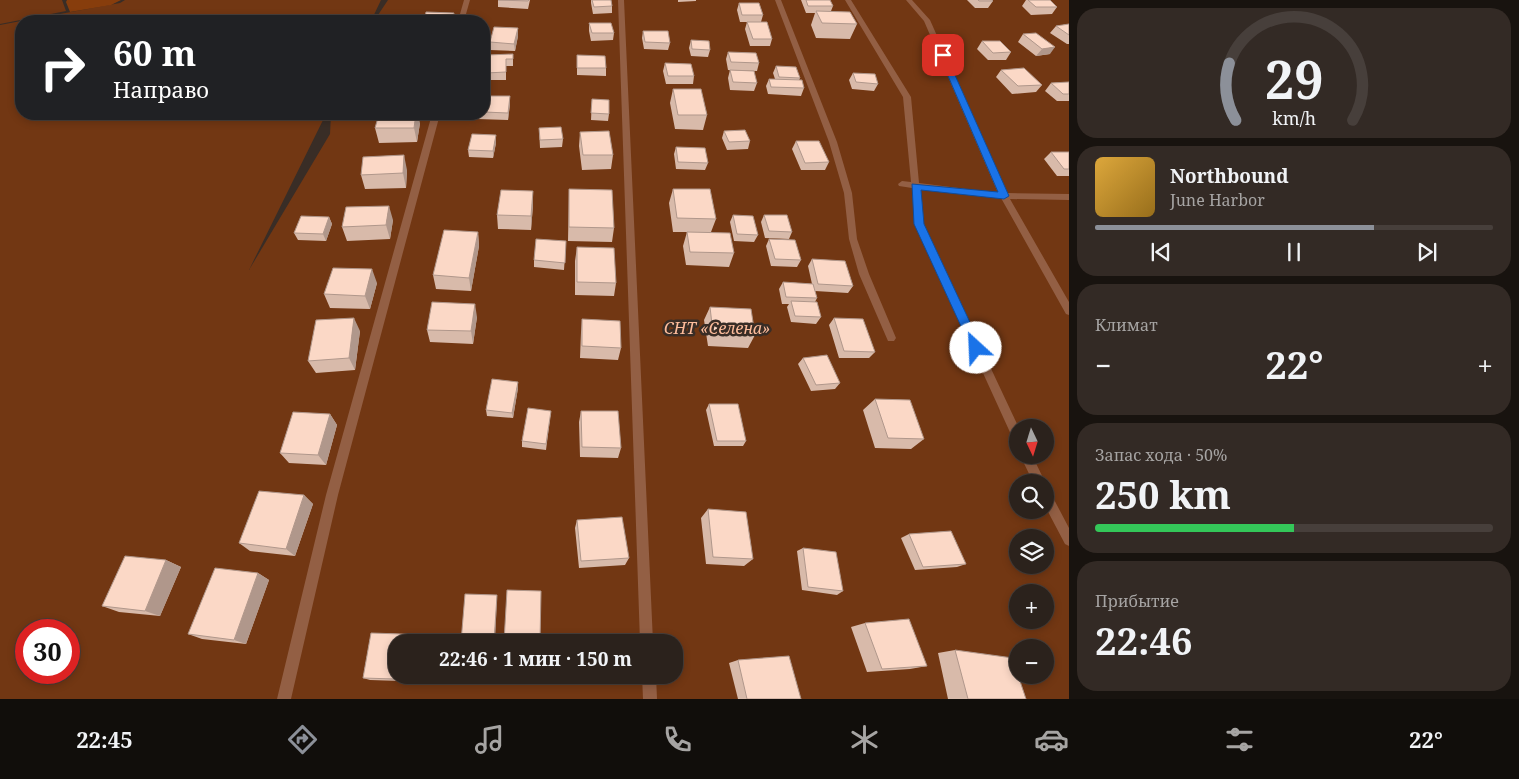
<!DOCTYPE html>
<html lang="ru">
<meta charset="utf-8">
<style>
body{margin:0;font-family:"Noto Serif",serif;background:#332a25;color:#f1f3f6;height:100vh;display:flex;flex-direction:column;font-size:19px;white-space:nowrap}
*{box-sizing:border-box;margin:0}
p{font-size:16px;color:#a6a4a3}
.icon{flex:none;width:28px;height:28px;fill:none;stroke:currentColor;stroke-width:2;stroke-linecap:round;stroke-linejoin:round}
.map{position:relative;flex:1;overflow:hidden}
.sheet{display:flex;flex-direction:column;gap:8px;padding:8px;background:#18130f;width:450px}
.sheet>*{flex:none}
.guide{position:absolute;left:15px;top:15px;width:475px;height:105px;border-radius:20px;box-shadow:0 2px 8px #0003,0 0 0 1px #473f3b;background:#202124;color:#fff;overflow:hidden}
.needle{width:32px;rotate:176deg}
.buttons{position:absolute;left:1009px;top:419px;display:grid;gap:10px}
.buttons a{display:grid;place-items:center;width:45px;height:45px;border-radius:50%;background:#2b221c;box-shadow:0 2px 8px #0003,0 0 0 1px #473f3b;font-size:25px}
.speed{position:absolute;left:15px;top:619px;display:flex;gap:10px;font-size:25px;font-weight:700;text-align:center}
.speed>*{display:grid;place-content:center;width:65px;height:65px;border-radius:50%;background:#2b221c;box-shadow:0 2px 8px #0003,0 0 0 1px #473f3b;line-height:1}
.speed .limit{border:8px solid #d22;background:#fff;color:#111}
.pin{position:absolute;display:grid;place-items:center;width:42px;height:42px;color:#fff;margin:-21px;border-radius:10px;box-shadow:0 2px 8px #0006}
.me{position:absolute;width:55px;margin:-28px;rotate:335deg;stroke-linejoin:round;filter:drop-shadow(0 0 4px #0008)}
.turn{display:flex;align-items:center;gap:18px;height:105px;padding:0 15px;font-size:22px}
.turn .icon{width:65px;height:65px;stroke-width:2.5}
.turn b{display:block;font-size:35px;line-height:42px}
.big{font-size:38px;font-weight:700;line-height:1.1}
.sheet .widget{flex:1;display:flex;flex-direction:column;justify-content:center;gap:8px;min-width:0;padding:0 18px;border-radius:20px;background:#332a25}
.sheet .dial{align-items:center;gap:0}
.dial svg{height:130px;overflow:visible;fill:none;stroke:#473f3b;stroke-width:7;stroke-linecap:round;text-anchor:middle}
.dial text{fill:#f1f3f6;stroke:none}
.song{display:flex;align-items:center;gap:15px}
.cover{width:60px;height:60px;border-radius:8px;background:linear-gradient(135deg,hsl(40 70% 55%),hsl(40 70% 35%))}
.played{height:5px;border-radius:2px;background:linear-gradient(90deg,#8c9099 70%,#473f3b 70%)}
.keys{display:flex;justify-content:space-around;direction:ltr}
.heat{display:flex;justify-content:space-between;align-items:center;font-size:28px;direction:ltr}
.charge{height:8px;border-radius:4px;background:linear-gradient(90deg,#34c759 50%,#473f3b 0)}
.trip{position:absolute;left:388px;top:634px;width:295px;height:50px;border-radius:20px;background:#2b221c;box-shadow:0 2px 8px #0003,0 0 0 1px #473f3b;font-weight:700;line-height:50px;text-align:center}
.dock{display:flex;height:80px;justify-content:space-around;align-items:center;background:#110e0b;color:#a6a4a3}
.dock .icon{width:35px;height:35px}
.dock .selected{color:#8c9099}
.dock b{font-size:22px;color:#f1f3f6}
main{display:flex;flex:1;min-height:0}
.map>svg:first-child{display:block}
.green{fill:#723713;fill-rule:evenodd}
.water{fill:#873d0c}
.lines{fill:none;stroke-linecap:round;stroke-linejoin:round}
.service{fill:#935f44;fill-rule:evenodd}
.minor{fill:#935f44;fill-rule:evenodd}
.wall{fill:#d8baaa}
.shaded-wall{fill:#b0978b}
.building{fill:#fbd8c6;stroke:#b0978b}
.route{fill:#1a73e8;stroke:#114b97}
.labels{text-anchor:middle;stroke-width:5;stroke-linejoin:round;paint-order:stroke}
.park-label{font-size:16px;font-style:italic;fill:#fdbc9b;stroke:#392d26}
</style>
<main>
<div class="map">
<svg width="1069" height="699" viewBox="0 0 1069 699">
<rect width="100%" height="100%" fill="#392d26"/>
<!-- green -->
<path class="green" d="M0,0H62L66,11L0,24Z
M125,0H381L371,21H22L120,3Z
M388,0H1069V699H0V25L21,21V114H326L249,270L330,134L331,114H484V21H374ZM1018,428H1045V455H1018ZM1018,482H1045V510H1018ZM1018,538H1045V565H1018ZM1018,592H1045V620H1018ZM26,630H69V672H26ZM396,642H674V675H396ZM1018,648H1045V675H1018Z"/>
<!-- water -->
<path class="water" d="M67,0H121L111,5L70,12L66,2Z"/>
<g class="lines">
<!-- service -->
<path class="service" d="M464,0H470L464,21H458Z
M618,0H624L653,642H640Z
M775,0H781L837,142L852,193L857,239L869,274L896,338L894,341H888L859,274L849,239L844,193L829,142Z
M432,114H440L338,495L291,699H277L326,495Z
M642,675H656L657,699H643Z"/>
<!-- minor -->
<path class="minor" d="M845,0H851L911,97L919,183L998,193L924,21L906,0H912L930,20L1007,193L1069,194V200L1010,199L1069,302V315L1066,314L1001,198L920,189L923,224L1019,428H1018V442L1014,441L915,224L912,188L899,186L898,184L902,181L911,182L903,97Z
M1020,455H1032L1045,482H1033Z
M1045,488L1049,490L1069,528V546L1065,544L1045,506Z"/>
</g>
<!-- wall -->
<path class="wall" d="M498,0H530L528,9L498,7Z
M591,0H611L612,6V13L593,14L591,3Z
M678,0H696V1L678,2Z
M801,0H830L833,6L831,11L857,24L850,39L816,38L811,25L815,13H806Z
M967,0H992L993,1L988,8H975Z
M1026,0H1050L1057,7L1052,14L1031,15L1022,6Z
M739,3L763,15L761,22L772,39L770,46H750L745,29L747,22H740L737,10Z
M589,23L614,33L613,40L591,41L589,31Z
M1069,24V44H1067L1050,33L1056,26Z
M518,28V36L515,51L490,50V42Z
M643,31L670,43L668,50L644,49L642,38Z
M1023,34L1050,54L1036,56L1018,42Z
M691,40L710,50L708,57L691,56L689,48Z
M982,41L1011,52L1006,60H988L977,49Z
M728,52L759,63L757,71L728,70L726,59Z
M513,54V66H506V80H487L486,73Z
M577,55L606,68V76L577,75Z
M665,63L694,76L693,84H666L663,71Z
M776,66L800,78L799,80L804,88L801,96L768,94L766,86L769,79H775L773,73Z
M730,70L757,83L754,91L730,90L728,78Z
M1001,70L1042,85L1036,92L1012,94L996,77Z
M853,73L878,84L874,91L852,89L849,80Z
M1069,82V101H1057L1045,91L1051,83Z
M673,89L707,115L703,130L675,129L670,103Z
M484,96L510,104L508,120L477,119V114H484Z
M592,99L609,114L608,121L591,120Z
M420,123L417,142L379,143L375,128Z
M539,128L563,139L562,147L540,148Z
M724,131L750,141L748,149L727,150L722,138Z
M580,132L613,155L611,169L582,170L579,146Z
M796,141L829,162L825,170H801L792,149Z
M496,143L493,158L469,157L468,150Z
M676,147L708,163L705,170L676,169L674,154Z
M1051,152H1069V176H1057L1044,159Z
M407,170L406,188L365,189L361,175Z
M569,189L614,228L612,242L568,241Z
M673,189L716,219L711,232L734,253L729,267L686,265L683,246L687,232H673L669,203Z
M533,205L531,230L498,229L497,215Z
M733,215L758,235L754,242L734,241L730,222Z
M764,215L792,232L789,239L765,238L761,222Z
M329,217L332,224L326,241L298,240L294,233Z
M393,220L390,239L347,241L342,227Z
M478,232L479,246L471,291L436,289L433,275Z
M769,239L801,260L797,267L771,266L766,246Z
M566,241L564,270L534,267V260Z
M577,247L616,283L614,296L575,295V261Z
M812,259L853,286L848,293L815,291L817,298L815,302L821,317L816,324L791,322L787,307L789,304H782L779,289L783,282L812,284L808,266Z
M377,283L370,309L330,308L324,294Z
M710,307L755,335L748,348L708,346L704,320Z
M477,317L473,344L430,342L427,330Z
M834,318L875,352L869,358H839L829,325Z
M582,319L621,348L618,360L580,358L581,332Z
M360,331L355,370L316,373L308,361Z
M803,358L840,383L835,389L811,391L798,364Z
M518,388L513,418L487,416L486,410Z
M875,399L924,439L911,449L875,448L863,410Z
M709,404L746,441L743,446H714L706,410Z
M551,411L546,450L522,447V441Z
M581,411L621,448L618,458L580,457L579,422Z
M330,414L337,425L326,465L289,463L280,453Z
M304,495L313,504L295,556L250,551L239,543Z
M708,509L753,559L744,566L706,564L701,518Z
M577,520L629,558L625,565L579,568L575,528Z
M909,534L966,564L957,567L915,570L901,538Z
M803,548L843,591L837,595L802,590L797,551Z
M166,560L181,567L160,616L119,612L102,606Z
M258,573L269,580L246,644L202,639L188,634Z
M865,623L927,666L910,669L867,672L851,627Z
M371,633L432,635L436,639V642H396V675H432V682L370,680L363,678Z
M955,650L1026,699H948L938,653Z
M738,660L801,699H738L729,663Z"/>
<!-- shaded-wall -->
<path class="shaded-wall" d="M454,13L455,21H452Z
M518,28V36L515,51L514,44Z
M1055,47L1050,54L1036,56L1042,49Z
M510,96V104L508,120V113Z
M416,114H418L420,123L417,142L414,128Z
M496,135V143L493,158V151Z
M404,155L407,170L406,188L403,173Z
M533,191V205L531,230V216Z
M389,206L393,220L390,239L386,225Z
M329,217L332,224L326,241L323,234Z
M478,232L479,246L471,291L469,278Z
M372,269L377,283L370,309L365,296Z
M475,304L477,317L473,344L471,331Z
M354,318L360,331L355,370L349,358Z
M518,382V388L513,418L512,413Z
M330,414L337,425L326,465L318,455Z
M304,495L313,504L295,556L286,549Z
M166,560L181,567L160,616L145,611Z
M258,573L269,580L246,644L234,640Z
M497,595V598L495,642H494Z
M432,635L436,639V642H431Z
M428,675H432V682L427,680Z"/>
<!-- building -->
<path class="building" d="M498,0H529L528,1Z
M592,0H611L612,6L594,7Z
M806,0H830L833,6H808Z
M978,0H992L993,1H979Z
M1028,0H1050L1057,7H1036Z
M739,3H759L763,15H742Z
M816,11L850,12L857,24L822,23Z
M426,12L454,13L452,21H424Z
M747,22H767L772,39H753Z
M589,23H611L614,33H592Z
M1069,24V35L1056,26Z
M494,27L518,28L514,44L490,42Z
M643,31H668L670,43L645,42Z
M1036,33L1055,47L1042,49L1023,34Z
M691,40L709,41L710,50L692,49Z
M982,41H1000L1011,52L993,53Z
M728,52L756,53L759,63L731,62Z
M513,54V59H506V72L486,73L487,55Z
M577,55L605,56L606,68H577Z
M665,63L691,64L694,76H668Z
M776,66L796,67L800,78L779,77Z
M1024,68L1042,85L1018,86L1001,70Z
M730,70L754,71L757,83L733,82Z
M853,73L875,74L878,84L856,82Z
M769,79L802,80L804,88L771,87Z
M1069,82V94H1063L1051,83Z
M673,89H701L707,115H678Z
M484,96H510L508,113L484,112Z
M592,99L609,100V114L591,113Z
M379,114H416L414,128H375Z
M561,127L563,139L540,140L539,128Z
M745,130L750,141L729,142L724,131Z
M609,131L613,155H583L580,132Z
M472,134L496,135L493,151L468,150Z
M796,141H819L829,162L805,163Z
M676,147L705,148L708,163L678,162Z
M1051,152H1069V169H1064Z
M404,155L403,173L361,175L363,157Z
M569,189L612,190L614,228L569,227Z
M673,189H710L716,219L677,218Z
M501,190L533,191L531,216L497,215Z
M389,206L386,225L342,227L346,207Z
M733,215L753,216L758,235L737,234Z
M764,215H787L792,232L769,231Z
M301,216L329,217L323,234L294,233Z
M444,230L478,232L469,278L433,275Z
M687,232L730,233L734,253L690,252Z
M536,239L566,241L565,263L534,260Z
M769,239L795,240L801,260L775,259Z
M577,247L614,248L616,283L577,282Z
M812,259L845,261L853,286L818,284Z
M333,268L372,269L365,296L324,294Z
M783,282L813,284L817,298L786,297Z
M791,301L817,302L821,317L795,316Z
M432,302L475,304L471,331L427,330Z
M710,307L751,309L755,335L713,333Z
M354,318L349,358L308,361L316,320Z
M834,318L863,319L875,352L844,351Z
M582,319L620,321L621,348L582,346Z
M827,355L840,383L816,385L803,358Z
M492,379L518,382L512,413L486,410Z
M875,399L910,400L924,439L888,438Z
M709,404H738L746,441H717Z
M528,408L551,411L546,444L522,441Z
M581,411H618L621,448L582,447Z
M293,412L330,414L318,455L280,453Z
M259,491L304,495L286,549L239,543Z
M708,509L746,512L753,559L713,557Z
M622,517L629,558L581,561L577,520Z
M951,531L966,564L923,567L909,534Z
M803,548L836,552L843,591L808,587Z
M125,556L166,560L145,611L102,606Z
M215,568L258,573L234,640L188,634Z
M507,590L541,591L540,642H504Z
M465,594L497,595L494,642H461Z
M909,619L927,666L882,669L865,623Z
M371,633L432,635L431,642H396V675H428L427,680L363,678Z
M955,650L1013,658L1018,672V675L1026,699H968Z
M789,656L801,699H747L738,660Z"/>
<!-- route -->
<path class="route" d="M943,53L946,55L1009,196L1004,199L921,190L924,224L982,348L976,353L971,348L914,224L912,184L998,192L939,55Z"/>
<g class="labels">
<!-- park labels -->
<g class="park-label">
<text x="717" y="334">СНТ «Селена»</text>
</g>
</g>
</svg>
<div class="buttons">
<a><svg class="needle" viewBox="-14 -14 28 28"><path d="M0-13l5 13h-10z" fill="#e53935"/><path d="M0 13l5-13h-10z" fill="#a6a4a3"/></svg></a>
<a><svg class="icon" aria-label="search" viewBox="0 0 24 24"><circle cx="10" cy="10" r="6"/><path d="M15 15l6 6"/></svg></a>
<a><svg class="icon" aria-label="layers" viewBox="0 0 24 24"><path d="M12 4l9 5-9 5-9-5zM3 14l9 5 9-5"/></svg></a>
<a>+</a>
<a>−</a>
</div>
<div class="speed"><div class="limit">30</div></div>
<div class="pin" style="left:943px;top:55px;background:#d93025"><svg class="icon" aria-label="arrive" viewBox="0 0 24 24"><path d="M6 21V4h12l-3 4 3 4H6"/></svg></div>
<svg class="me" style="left:976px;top:348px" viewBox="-20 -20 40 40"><circle r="19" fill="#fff"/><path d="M0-13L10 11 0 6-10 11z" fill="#1a73e8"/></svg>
<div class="trip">22:46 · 1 мин · 150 m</div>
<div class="guide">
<div class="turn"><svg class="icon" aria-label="right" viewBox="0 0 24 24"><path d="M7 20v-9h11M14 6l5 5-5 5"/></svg><div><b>60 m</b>Направо</div></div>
</div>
</div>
<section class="sheet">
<div class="widget dial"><svg viewBox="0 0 100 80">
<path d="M14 69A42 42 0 1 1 86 69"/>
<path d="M14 69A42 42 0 0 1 10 34" stroke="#8c9099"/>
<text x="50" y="56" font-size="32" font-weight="700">29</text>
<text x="50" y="72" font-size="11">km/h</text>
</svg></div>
<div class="widget">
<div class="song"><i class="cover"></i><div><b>Northbound</b><p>June Harbor</p></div></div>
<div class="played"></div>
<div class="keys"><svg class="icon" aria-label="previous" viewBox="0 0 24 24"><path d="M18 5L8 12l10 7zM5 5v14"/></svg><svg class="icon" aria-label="pause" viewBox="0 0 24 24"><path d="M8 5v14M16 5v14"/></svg><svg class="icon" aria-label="next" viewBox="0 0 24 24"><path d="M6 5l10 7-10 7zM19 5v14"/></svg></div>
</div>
<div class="widget"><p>Климат</p>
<div class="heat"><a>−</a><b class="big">22°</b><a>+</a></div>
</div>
<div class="widget"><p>Запас хода · 50%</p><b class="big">250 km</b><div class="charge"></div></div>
<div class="widget"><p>Прибытие</p><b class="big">22:46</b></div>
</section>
</main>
<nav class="dock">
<b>22:45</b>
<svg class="icon selected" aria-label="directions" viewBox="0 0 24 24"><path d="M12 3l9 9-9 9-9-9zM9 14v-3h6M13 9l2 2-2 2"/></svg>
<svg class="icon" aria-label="music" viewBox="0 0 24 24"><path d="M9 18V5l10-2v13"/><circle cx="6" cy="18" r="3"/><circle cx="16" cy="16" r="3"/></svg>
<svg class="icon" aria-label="phone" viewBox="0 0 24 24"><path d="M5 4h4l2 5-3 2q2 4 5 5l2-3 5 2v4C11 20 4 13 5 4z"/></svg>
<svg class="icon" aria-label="climate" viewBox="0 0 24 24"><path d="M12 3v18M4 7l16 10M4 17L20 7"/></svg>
<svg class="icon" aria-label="car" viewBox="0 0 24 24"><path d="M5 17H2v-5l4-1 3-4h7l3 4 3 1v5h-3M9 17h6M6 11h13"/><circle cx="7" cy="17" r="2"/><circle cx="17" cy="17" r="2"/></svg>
<svg class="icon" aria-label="filters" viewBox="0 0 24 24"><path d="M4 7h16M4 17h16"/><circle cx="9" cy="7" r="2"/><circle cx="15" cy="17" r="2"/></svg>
<b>22°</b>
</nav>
